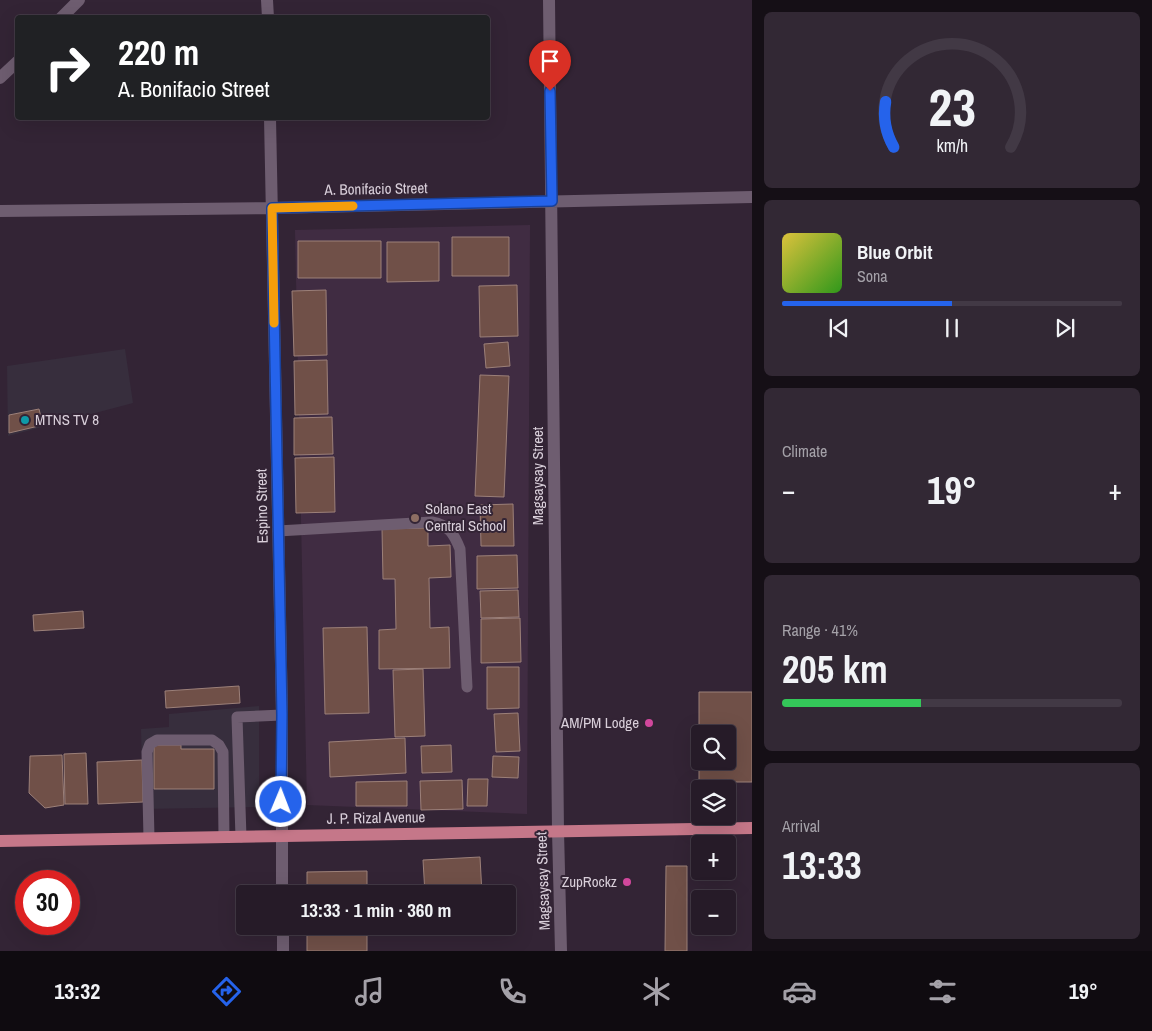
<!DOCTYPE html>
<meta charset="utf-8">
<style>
body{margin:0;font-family:"Archivo Narrow",sans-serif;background:#322834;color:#f1f3f6;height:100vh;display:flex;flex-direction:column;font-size:19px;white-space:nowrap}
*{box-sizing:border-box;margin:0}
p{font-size:16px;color:#a4a1a8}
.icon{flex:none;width:28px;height:28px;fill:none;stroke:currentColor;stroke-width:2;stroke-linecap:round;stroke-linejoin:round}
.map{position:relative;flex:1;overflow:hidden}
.drawer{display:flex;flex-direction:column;gap:12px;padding:12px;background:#150f16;width:400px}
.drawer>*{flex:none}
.hud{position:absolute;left:15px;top:15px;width:475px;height:105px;border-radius:5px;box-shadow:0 5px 20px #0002,0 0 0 1px #423945;background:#202124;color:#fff;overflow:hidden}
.buttons{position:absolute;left:691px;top:725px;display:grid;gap:10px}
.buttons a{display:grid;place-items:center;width:45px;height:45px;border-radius:5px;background:#261b28;box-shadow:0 5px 20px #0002,0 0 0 1px #423945;font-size:25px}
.speed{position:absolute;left:15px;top:870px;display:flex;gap:10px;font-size:25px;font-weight:700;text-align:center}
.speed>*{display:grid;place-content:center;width:65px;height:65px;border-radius:50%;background:#261b28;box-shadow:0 5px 20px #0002,0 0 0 1px #423945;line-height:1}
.speed .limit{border:8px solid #d22;background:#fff;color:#111}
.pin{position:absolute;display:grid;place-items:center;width:42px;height:42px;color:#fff;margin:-51px -21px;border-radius:50% 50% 50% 0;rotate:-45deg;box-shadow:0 0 5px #0007}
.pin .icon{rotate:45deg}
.me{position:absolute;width:55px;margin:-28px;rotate:1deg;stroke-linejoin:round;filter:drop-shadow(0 0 4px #0008)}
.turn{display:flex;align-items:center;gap:18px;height:105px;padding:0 20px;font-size:22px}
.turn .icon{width:65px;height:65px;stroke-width:2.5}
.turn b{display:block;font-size:35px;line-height:42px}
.big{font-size:38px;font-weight:700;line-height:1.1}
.drawer .tile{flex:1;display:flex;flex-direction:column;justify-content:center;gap:8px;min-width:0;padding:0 18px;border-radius:8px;background:#322834}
.drawer .dial{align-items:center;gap:0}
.dial svg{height:130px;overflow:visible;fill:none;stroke:#423945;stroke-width:7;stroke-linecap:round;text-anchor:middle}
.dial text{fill:#f1f3f6;stroke:none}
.song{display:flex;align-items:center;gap:15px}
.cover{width:60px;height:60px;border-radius:8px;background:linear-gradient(135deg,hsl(50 70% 55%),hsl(110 70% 35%))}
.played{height:5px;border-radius:2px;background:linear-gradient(90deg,#2563eb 50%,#423945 50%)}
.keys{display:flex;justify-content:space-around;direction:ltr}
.heat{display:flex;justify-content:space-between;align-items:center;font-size:28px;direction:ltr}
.charge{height:8px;border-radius:4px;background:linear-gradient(90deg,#34c759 41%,#423945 0)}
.trip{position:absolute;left:236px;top:885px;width:280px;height:50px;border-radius:5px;background:#261b28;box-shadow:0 5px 20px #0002,0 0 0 1px #423945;font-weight:700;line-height:50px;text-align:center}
.tabs{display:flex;height:80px;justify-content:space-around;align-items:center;background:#0f0b10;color:#a4a1a8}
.tabs .icon{width:35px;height:35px}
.tabs .current{color:#2563eb}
.tabs b{font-size:22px;color:#f1f3f6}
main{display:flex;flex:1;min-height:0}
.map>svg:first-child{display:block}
.commercial{fill:#372e3d}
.built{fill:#402c42}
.building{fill:#705048;stroke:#9c8079;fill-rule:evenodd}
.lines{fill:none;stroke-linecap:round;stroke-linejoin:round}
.lane{stroke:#6e5d70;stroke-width:11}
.street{stroke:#6e5d70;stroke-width:12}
.secondary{stroke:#6e5d70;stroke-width:12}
.primary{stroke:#c57789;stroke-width:12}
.route-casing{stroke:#184099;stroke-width:12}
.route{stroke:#2563eb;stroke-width:9}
.slow{stroke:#f59e0b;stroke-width:9}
.culture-dot{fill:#0f9aa8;stroke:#332435;stroke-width:2}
.education-dot{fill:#8d6e63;stroke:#332435;stroke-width:2}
.hotel-dot{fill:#d1479c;stroke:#332435;stroke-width:2}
.labels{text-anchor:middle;stroke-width:4;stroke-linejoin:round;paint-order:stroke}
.street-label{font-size:15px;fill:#d9cfda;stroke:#332435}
.poi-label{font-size:15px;fill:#d9cfda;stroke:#332435;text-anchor:start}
</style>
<main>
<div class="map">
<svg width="752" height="951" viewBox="0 0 752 951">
<rect width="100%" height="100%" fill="#332435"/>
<!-- commercial -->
<path class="commercial" d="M125,349L133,403L8,436L7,366Z
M259,706V807L143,809L141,729L169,727V714Z"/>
<!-- built -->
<path class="built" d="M530,225L527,814L307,805L295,230Z"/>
<!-- building -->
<path class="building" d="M452,237H509V276H452Z
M298,241H381V278H298Z
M387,242H439V281L387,282Z
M517,285L518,336L480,337L479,286Z
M326,290L327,355L294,356L292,291Z
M508,342L510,366L486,368L484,344Z
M327,360L328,414L295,415L294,361Z
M480,375L509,376L504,497L475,496Z
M39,409L43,425L9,433V415Z
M332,417L333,454L294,455V418Z
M334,457L335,512L296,513L295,458Z
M513,504L514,546H481L480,505Z
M428,528V546L450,545L451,577L429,578L430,628L449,627L450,668L379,669V630L396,629L395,579H383L382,529Z
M517,555L518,588L477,589V556Z
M518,590L519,617L481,618L480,591Z
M83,611L84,628L34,631L33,615Z
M520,618L521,662L481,663V619Z
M367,627L369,713L325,714L323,628Z
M487,667H519V708L487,709Z
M423,669L425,736L395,737L393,670Z
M239,686L240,703L166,708L165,691Z
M699,692H752V782H699ZM700,734H728V761H700Z
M518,713L520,751L496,752L494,714Z
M405,738L406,773L330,777L329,742Z
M154,745H181V749H214V789H154Z
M451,745L452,772L422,773L421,746Z
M86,753L88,804H65L64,754Z
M62,755L64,805L45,808L29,793L30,756Z
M493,756L519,757L518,778L492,777Z
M142,760L143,802L98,804L97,762Z
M468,779H488L487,806H467Z
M462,780L463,809L421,810L420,781Z
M407,781V806H356V782Z
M480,857L482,894H425L423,860Z
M666,866H687V951H665Z
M367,871V894H307V872Z
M307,926H367V951H307Z"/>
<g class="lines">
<!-- lane -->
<path class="lane" d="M278,531L432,522C449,525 454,534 460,549L467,687
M241,837L237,717L282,715
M149,838L147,752L150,744L157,740H212L219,745L223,752L224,837"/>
<!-- street -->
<path class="street" d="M267,0L268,18
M549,0L558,831L561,951
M270,118L282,715V894
M0,211L271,208L752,197
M283,926V951"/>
<!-- secondary -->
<path class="secondary" d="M61,18L79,0
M0,78L18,61"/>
<!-- primary -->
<path class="primary" d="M0,841L752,828"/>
</g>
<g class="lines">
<!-- route casing -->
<g class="route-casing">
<path id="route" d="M281,802L282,715L272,208L552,201L550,91"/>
</g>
<!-- route -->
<use href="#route" class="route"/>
<!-- slow -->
<path class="slow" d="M274,323L272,208L353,206"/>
</g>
<!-- markers -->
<circle class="culture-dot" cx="25" cy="420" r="5"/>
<circle class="education-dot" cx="415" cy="518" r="5"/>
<g class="hotel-dot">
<circle cx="649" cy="723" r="5"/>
<circle cx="627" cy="882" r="5"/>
</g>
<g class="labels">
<!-- street labels -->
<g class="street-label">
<text transform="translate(376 189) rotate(-1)" y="5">A. Bonifacio Street</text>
<text transform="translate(538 476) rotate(-90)" y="5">Magsaysay Street</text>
<text transform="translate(262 506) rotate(-91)" y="5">Espino Street</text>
<text transform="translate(376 818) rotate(-1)" y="5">J. P. Rizal Avenue</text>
<text transform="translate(543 881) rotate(-92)" y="5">Magsaysay Street</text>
</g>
<!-- poi labels -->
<g class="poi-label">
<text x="35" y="425">MTNS TV 8</text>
<text x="425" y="514">Solano East<tspan x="425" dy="17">Central School</tspan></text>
<text x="639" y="728" text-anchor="end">AM/PM Lodge</text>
<text x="617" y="887" text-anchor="end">ZupRockz</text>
</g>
</g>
</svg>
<div class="buttons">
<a><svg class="icon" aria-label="search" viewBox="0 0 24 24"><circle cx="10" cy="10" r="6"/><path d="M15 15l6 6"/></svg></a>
<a><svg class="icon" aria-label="layers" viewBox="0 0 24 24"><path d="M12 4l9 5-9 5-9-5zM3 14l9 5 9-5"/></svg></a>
<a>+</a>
<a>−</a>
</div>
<div class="speed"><div class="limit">30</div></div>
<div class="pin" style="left:550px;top:91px;background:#d93025"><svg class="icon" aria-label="arrive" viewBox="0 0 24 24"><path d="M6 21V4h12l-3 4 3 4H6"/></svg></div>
<svg class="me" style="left:281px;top:802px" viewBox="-20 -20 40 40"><circle r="17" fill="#2563eb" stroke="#fff" stroke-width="3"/><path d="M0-11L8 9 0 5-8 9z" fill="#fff"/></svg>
<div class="trip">13:33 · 1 min · 360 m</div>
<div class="hud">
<div class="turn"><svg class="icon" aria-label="right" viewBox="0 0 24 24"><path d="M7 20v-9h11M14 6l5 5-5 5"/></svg><div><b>220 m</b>A. Bonifacio Street</div></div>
</div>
</div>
<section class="drawer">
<div class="tile dial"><svg viewBox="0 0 100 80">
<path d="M14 69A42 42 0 1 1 86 69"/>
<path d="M14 69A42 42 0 0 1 9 41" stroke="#2563eb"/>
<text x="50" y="56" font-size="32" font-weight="700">23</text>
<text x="50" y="72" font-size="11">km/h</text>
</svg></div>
<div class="tile">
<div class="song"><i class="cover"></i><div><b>Blue Orbit</b><p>Sona</p></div></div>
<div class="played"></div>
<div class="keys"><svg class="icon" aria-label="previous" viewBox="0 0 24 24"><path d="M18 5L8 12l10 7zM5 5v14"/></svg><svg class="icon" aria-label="pause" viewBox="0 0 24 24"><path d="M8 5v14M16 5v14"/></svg><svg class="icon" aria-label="next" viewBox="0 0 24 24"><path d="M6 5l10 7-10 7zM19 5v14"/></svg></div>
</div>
<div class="tile"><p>Climate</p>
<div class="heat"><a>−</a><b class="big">19°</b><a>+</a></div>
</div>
<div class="tile"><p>Range · 41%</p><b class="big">205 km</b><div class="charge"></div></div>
<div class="tile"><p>Arrival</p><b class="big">13:33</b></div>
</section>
</main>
<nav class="tabs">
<b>13:32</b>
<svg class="icon current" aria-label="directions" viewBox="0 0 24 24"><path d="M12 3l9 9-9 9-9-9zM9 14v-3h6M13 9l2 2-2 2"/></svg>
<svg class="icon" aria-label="music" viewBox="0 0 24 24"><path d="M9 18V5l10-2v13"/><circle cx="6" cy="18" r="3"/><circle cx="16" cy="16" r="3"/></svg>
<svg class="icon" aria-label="phone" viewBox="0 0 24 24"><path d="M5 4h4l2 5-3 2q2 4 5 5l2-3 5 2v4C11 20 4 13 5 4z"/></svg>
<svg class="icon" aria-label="climate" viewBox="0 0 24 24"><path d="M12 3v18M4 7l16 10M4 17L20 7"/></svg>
<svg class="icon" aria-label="car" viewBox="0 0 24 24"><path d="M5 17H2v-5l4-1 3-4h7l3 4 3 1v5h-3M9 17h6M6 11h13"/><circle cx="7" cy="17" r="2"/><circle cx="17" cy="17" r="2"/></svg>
<svg class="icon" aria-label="filters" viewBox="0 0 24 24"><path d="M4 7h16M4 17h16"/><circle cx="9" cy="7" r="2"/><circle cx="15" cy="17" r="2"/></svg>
<b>19°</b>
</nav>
